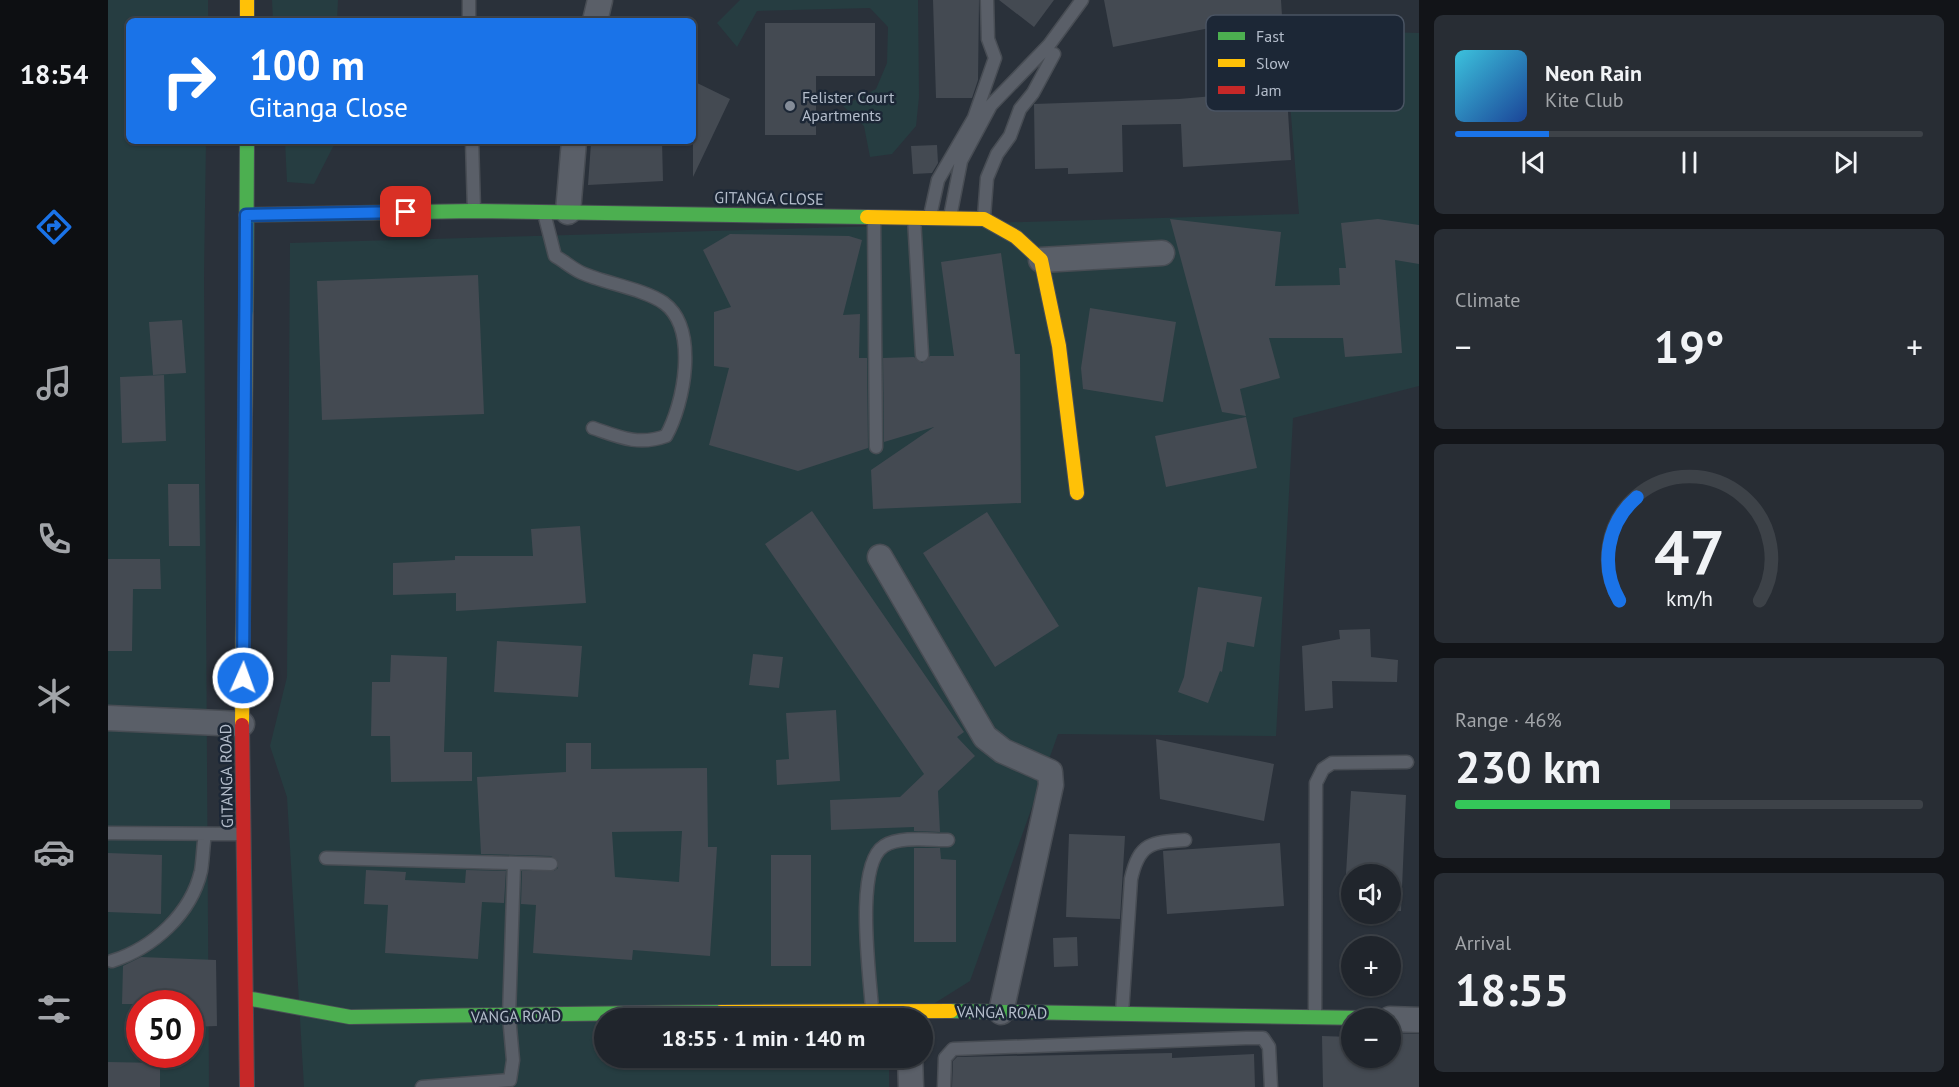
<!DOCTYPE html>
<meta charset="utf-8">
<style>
body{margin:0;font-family:"PT Sans",sans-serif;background:#282d34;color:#f1f3f6;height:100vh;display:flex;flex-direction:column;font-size:22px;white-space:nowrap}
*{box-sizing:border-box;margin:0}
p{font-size:20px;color:#a2a5a9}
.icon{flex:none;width:33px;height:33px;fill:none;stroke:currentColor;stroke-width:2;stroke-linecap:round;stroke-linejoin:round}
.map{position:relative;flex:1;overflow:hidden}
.drawer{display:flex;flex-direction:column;gap:15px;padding:15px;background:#121418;width:540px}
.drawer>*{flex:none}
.banner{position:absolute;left:18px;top:18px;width:570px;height:126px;border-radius:9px;box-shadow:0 2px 4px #0004,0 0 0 2px #3d4248;background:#1a73e8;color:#fff;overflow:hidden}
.tools{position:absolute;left:1233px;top:864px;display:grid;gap:12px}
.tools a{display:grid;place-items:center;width:60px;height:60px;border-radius:50%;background:#20252c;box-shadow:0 2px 4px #0004,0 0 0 2px #3d4248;font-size:30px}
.speed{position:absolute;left:18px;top:990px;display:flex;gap:12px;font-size:30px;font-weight:700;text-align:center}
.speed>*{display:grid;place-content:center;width:78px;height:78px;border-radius:50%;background:#20252c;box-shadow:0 2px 4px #0004,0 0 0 2px #3d4248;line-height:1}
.speed .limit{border:9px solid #d22;background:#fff;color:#111}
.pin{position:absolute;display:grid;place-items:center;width:51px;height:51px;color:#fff;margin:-26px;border-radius:12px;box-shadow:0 3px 9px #0006}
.me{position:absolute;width:66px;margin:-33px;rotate:2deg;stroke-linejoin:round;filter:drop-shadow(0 0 4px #0008)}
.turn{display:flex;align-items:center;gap:21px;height:126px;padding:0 24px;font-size:27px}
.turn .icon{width:78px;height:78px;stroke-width:2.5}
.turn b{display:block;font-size:42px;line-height:51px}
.big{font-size:45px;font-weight:800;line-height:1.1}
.drawer .tile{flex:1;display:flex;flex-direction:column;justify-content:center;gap:9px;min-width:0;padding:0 21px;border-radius:9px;background:#282d34}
.drawer .dial{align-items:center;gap:0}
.dial svg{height:156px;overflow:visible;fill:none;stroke:#3d4248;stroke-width:7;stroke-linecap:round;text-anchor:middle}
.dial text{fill:#f1f3f6;stroke:none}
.song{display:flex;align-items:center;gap:18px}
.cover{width:72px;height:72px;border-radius:9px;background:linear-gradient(135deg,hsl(190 70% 55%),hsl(220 70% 35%))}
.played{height:6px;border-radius:3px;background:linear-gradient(90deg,#1a73e8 20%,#3d4248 20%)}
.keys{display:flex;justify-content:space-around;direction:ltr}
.heat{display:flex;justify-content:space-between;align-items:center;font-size:33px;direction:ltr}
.charge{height:9px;border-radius:4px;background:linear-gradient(90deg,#34c759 46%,#3d4248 0)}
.trip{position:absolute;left:486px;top:1008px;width:339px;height:60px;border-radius:30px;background:#20252c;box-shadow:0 2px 4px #0004,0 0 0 2px #3d4248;font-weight:800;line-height:60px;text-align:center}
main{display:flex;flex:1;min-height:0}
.dock{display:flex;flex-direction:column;width:108px;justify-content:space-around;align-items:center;background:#0d0f12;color:#a2a5a9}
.dock .icon{width:42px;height:42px}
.dock .current{color:#1a73e8}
.dock b{font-size:27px;color:#f1f3f6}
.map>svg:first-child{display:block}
.green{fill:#263d41;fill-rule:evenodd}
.building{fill:#444a52;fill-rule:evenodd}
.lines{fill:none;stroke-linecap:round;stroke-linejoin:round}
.lane-casing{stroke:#484d54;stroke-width:15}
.street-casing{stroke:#484d54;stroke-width:27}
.fast-casing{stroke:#484d54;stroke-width:16}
.slow-casing{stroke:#484d54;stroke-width:16}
.jam-casing{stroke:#484d54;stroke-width:16}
.lane{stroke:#5a5f68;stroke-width:12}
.street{stroke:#5a5f68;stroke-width:24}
.fast{stroke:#4caf50;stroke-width:14}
.slow{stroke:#ffc107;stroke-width:14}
.jam{stroke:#c62828;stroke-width:14}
.route-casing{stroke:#114b97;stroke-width:15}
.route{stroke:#1a73e8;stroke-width:10}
.poi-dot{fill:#848c98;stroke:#1c2736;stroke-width:2}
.labels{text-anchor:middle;stroke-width:5;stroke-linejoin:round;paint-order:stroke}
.poi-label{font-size:16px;fill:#b4bdcb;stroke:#1c2736;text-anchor:start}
.street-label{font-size:16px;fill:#b4bdcb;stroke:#1c2736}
.key{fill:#1c2736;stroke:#4a5463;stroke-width:1.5}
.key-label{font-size:16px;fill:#b4bdcb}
</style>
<main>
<nav class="dock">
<b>18:54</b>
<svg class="icon current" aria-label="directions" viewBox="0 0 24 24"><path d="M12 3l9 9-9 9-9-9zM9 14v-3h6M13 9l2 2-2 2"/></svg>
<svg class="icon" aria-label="music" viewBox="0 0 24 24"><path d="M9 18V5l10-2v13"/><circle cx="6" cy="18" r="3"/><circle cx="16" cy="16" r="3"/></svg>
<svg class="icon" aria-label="phone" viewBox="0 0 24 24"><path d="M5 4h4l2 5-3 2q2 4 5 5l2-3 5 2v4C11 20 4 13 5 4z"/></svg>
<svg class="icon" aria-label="climate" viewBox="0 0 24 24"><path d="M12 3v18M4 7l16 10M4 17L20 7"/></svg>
<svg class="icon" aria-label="car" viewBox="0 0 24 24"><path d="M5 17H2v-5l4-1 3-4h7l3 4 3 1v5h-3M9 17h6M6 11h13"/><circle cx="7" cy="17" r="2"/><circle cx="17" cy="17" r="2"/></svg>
<svg class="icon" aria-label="filters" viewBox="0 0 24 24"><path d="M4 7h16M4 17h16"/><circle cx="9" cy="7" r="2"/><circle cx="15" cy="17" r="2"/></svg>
</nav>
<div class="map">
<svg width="1311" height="1087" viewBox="0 0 1311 1087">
<rect width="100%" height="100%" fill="#2a313a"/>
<!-- green -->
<path class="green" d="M0,0H100V21H21V141H98L96,276L101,1087H0ZM32,1004H82V1054H32Z
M164,0H230L229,21H165Z
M632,0H810L811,97L808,126L784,154L762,157L756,126L735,106L768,89L779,63L780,27L762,8L649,11L629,47L609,23Z
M1176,29L1311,33V386L1185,418L1168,736L950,734L862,981L803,1018H496V1058H781V1087H196L179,797L162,746L179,677L182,243L1191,214Z
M177,141H228L206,184L179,182Z"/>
<!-- building -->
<path class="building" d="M825,0H871L870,80L864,98H828Z
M891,0H946L926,27Z
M996,0H1173L1183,160L1075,167L1073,124L1014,125L1015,172L960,174V168L927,169L926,104L1071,99L1117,95L1112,26L1005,47Z
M657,23H767V76H708V135H657Z
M585,81L622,99L585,177Z
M503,141H554L555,181L480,185L483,143Z
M829,145L830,163L824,173L805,174L803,146Z
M1062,219L1173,232L1167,286L1232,285L1231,268H1238L1233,223L1270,219L1311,225V264L1287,260L1294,353L1237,357L1235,338H1161L1172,378L1132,389L1138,416L1114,412Z
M622,234L741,236L754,240L735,315L752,314L751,358H759L760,448L690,471L601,445L621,368L606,366V312L623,307L595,250Z
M893,253L907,354H912L913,503L765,509L763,470L826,427L776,442L775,358L806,357L814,363L822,356H846L833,262Z
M370,275L376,414L214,420L209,281Z
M982,308L1068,322L1055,402L975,389L973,368Z
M74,320L78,373L45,375L41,322Z
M56,375L58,441L14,443L12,377Z
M1138,417L1149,468L1058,487L1047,436Z
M60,484H91L92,546H61Z
M704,511L856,732L849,737L867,756L830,791L832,832L806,831V827L723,830L722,800L792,797L816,774L657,544Z
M879,512L951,626L887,667L815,553Z
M472,526L478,603L348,611V593L285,595V563L347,560V556H425L423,529Z
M0,559H52L53,589H25L24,651H0Z
M1090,587L1154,597L1146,647L1119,642L1114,672L1112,671L1100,703L1070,692L1076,677Z
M1262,629L1263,657L1290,660L1289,682L1224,681L1225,708L1197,711L1194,646L1232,639L1231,630Z
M389,641L474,646L470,697L386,692Z
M645,654L675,657L671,688L641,685Z
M283,655L339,657L336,752H364V781L283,782L282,736H263L264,682H282Z
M728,710L732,781L669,785L668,760L681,759L678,713Z
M1048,739L1166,764L1156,821L1052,799Z
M458,743H483V769L599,768L600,847H609L602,956L525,950L524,960L425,953L428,905L413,904L414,871H446L450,868V861L443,856L373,854L369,777L458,772ZM574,831L571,882L507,877L504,832Z
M1243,791L1298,795L1293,911H1282V874H1244V908L1236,907Z
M961,834L1017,836L1012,919L958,917Z
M1172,843L1176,906L1059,914L1055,851Z
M806,848H832L833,859L848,860V942H806Z
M0,853L54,855L53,914L0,912Z
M663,855H703V966H663Z
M258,870L298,872L297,880L357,883L358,870L398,871L396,903L374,902L370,959L277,953L280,905L256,904Z
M969,937L970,966L946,967L945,938Z
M33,957L108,960L109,1026L82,1027V1004H14L15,966Z
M1282,1033L1311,1034V1087H1215L1214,1036L1244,1037V1058H1282Z
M1064,1053V1058L1146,1054L1147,1087H844L845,1061L849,1057Z
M0,1062L52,1063V1087H0Z"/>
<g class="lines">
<!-- lane casing -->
<g class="lane-casing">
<path id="lane" d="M361,0V21
M364,141L366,210
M436,213L447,256C456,261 465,269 474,273C496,283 536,289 556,303C591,329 576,404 558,436C530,446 511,437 485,428
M822,216L830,180L866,118L887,58L880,39L879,0
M842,217L853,161L883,105L941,45L974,0
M876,217L879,178L889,154L902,136L912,109L925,93L946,54
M766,218L768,447
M806,218L814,355
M0,833L134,834
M218,858L443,864
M4,961C45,948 83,914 93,871C95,859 95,846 97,834
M764,1009C762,976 746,865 776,846C792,836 821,840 840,840
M1014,1013L1023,879C1031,843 1043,842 1077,840
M1207,1016L1208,783L1215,769L1224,763L1299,762
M314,1087L402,1080L405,1060L401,1016L406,864
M836,1087L837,1058L845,1049L1138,1038H1155L1161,1047L1163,1087"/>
</g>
<!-- street casing -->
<g class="street-casing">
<path id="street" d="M487,21L492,0
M460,212L466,141
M933,260L1054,253
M772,557L877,737L895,751L942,772L943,785L893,1012
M0,718L134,724
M1282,1019L1311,1020
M802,1058L803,1087"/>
</g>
<!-- fast casing -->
<g class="fast-casing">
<path id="fast" d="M138,215L366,211L759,217
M138,315L139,141
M138,998L242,1017L613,1012
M843,1011L1256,1018"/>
</g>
<!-- slow casing -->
<g class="slow-casing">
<path id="slow" d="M139,0V21
M759,217L876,219L908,237L933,260L951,346L969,493
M134,725L138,315
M613,1012L843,1011"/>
</g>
<!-- jam casing -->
<g class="jam-casing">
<path id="jam" d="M134,725L139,1087"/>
</g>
<!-- lane -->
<use href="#lane" class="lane"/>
<!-- street -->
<use href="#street" class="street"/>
<!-- fast -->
<use href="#fast" class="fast"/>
<!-- slow -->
<use href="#slow" class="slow"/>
<!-- jam -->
<use href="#jam" class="jam"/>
</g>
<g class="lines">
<!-- route casing -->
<g class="route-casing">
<path id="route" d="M135,678L138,215L298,212"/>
</g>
<!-- route -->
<use href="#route" class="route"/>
</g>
<!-- markers -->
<circle class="poi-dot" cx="682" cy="106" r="6"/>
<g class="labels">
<!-- poi labels -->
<g class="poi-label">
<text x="694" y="103">Felister Court<tspan x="694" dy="18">Apartments</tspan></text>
</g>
<!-- street labels -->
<g class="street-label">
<text transform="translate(661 198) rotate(1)" y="6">GITANGA CLOSE</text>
<text transform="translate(118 776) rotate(-91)" y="6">GITANGA ROAD</text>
<text transform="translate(894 1012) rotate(1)" y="6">VANGA ROAD</text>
<text transform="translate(408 1016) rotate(-1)" y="6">VANGA ROAD</text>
</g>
</g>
<!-- legend -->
<rect x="1098" y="15" width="198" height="96" rx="9" class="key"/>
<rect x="1110" y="32" width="27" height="8" fill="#4caf50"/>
<rect x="1110" y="59" width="27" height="8" fill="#ffc107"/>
<rect x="1110" y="86" width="27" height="8" fill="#c62828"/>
<g class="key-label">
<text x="1148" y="42">Fast</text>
<text x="1148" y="69">Slow</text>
<text x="1148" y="96">Jam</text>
</g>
</svg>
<div class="tools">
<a><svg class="icon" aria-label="sound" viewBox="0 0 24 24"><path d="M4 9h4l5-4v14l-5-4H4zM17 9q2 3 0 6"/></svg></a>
<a>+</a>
<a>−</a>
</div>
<div class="speed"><div class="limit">50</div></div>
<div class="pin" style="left:298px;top:212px;background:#d93025"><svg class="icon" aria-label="arrive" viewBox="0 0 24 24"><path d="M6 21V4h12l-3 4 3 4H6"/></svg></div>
<svg class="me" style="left:135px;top:678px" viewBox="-20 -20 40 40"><circle r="17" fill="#1a73e8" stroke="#fff" stroke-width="3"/><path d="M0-11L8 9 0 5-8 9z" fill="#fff"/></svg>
<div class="trip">18:55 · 1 min · 140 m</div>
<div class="banner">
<div class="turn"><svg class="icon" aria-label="right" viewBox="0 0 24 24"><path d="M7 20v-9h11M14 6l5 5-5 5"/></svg><div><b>100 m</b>Gitanga Close</div></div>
</div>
</div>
<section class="drawer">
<div class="tile">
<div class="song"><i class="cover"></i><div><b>Neon Rain</b><p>Kite Club</p></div></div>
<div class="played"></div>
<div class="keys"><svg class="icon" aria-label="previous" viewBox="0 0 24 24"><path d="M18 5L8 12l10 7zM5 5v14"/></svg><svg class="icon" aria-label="pause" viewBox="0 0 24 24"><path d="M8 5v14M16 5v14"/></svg><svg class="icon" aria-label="next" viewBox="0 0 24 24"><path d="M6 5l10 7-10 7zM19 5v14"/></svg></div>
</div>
<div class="tile"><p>Climate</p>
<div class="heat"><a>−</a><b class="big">19°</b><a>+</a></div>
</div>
<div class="tile dial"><svg viewBox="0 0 100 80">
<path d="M14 69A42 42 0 1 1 86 69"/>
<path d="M14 69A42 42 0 0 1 23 16" stroke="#1a73e8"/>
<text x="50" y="56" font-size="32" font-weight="700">47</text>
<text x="50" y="72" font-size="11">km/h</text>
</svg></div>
<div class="tile"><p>Range · 46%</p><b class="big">230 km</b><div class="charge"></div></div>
<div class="tile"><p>Arrival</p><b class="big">18:55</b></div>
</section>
</main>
